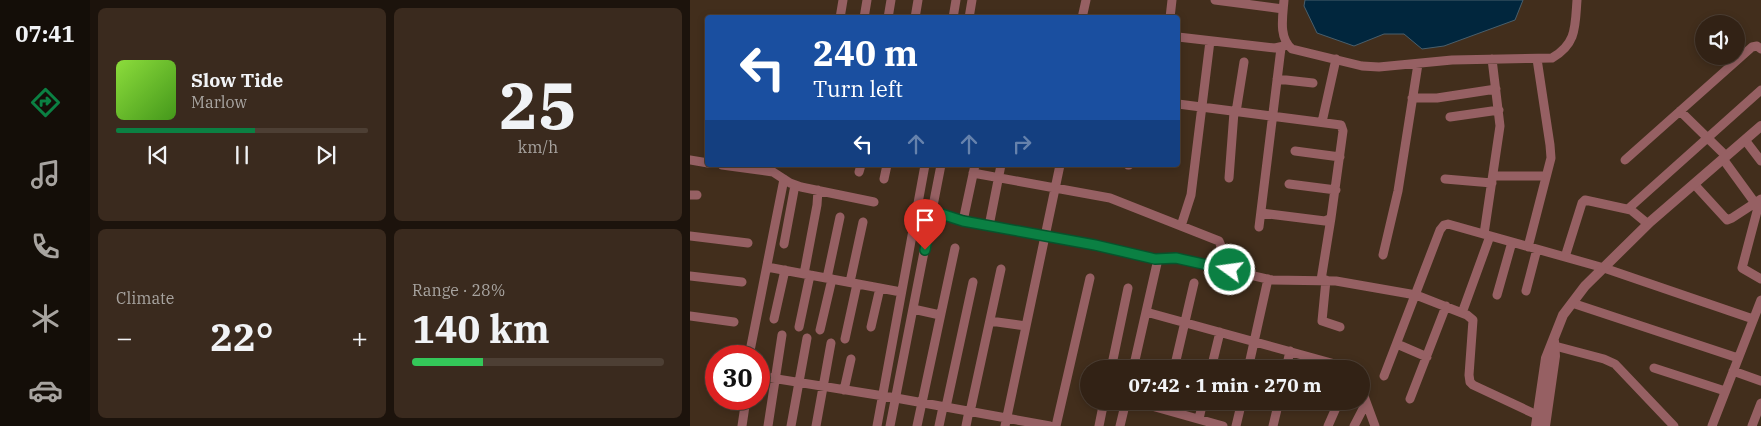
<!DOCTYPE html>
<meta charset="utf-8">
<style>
body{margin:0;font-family:"IBM Plex Serif",serif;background:#3a2a1e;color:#f1f3f6;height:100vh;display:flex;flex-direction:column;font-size:19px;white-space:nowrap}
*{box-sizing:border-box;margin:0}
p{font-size:16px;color:#a8a4a0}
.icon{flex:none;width:28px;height:28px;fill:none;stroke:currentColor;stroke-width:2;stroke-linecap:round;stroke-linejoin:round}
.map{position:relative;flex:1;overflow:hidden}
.panel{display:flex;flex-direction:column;gap:8px;padding:8px;background:#1c130c;width:600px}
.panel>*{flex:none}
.hud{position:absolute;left:15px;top:15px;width:475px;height:152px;border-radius:5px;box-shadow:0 2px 8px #0003,0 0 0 1px #4d3f34;background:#1a4fa0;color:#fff;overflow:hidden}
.tools{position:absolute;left:1005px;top:15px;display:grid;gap:10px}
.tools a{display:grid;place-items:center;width:50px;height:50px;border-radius:50%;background:#322215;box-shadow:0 2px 8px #0003,0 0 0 1px #4d3f34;font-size:25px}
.speed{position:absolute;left:15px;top:345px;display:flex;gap:10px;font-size:25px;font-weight:700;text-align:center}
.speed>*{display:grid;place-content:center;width:65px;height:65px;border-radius:50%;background:#322215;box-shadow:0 2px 8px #0003,0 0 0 1px #4d3f34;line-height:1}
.speed .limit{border:8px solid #d22;background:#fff;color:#111}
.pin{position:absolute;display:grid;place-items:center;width:42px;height:42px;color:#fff;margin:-51px -21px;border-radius:50% 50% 50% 0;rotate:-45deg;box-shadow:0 0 5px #0007}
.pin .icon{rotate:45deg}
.me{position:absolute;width:55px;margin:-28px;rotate:284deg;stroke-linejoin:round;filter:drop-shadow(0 0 4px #0008)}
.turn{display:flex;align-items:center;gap:18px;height:105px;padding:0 25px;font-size:22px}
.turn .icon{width:65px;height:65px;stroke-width:2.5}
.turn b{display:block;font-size:35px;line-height:42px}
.lanes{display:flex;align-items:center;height:48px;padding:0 25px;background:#0003;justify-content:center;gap:25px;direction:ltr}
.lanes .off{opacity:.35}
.big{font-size:38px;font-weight:700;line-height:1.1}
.panel .card{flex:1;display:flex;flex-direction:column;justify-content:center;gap:8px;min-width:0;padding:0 18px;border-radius:8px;background:#3a2a1e}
.panel .dial{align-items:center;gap:0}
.dial b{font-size:65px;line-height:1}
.song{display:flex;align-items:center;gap:15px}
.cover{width:60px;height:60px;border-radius:8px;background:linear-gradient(135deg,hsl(90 70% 55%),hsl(100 70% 35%))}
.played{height:5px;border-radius:2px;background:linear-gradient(90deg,#0b8043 55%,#4d3f34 55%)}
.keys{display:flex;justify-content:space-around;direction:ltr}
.heat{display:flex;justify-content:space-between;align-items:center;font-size:28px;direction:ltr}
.charge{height:8px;border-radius:4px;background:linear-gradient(90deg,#34c759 28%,#4d3f34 0)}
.panel .tiles{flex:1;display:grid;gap:8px;grid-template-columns:repeat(2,1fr)}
.trip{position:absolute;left:390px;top:360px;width:290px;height:50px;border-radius:25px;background:#322215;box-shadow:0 2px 8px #0003,0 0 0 1px #4d3f34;font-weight:700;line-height:50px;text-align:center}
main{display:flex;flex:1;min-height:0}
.tab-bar{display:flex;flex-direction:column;width:90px;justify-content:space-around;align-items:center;background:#140e08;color:#a8a4a0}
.tab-bar .icon{width:35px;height:35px}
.tab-bar .selected{color:#0b8043}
.tab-bar b{font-size:22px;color:#f1f3f6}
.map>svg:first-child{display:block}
.water{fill:#01263d;stroke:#495f6c}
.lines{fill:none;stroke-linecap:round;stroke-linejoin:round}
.minor{stroke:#966063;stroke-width:9}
.tertiary{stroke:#966063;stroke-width:10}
.route-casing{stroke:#07532c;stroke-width:12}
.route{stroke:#0b8043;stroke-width:9}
</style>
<main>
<nav class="tab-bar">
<b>07:41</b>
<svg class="icon selected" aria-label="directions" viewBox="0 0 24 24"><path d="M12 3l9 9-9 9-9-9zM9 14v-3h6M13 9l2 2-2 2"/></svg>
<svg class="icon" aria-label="music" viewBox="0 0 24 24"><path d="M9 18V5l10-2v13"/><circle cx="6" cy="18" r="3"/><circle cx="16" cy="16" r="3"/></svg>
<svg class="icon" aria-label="phone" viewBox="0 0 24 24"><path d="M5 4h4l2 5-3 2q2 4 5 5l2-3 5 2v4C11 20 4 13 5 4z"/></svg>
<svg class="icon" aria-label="climate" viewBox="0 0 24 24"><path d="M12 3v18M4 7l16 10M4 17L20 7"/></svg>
<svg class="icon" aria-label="car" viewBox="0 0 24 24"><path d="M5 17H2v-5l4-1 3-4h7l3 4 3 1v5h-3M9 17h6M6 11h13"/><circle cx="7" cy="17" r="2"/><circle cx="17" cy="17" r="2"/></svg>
</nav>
<section class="panel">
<div class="tiles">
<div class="card">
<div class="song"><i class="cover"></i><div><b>Slow Tide</b><p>Marlow</p></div></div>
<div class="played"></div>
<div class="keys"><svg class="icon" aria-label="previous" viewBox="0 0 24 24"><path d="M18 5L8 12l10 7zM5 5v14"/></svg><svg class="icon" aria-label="pause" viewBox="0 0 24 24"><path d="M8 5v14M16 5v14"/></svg><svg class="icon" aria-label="next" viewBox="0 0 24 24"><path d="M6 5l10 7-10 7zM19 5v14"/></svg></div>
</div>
<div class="card dial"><b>25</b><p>km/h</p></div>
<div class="card"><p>Climate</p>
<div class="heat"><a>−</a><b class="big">22°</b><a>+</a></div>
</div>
<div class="card"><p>Range · 28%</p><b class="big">140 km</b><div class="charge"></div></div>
</div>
</section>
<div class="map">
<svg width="1071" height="426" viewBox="0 0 1071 426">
<rect width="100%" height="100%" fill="#422e1c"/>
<!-- water -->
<path class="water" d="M615,0H833L825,20L754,46L732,49L714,34H694L664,46L627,33L614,6Z"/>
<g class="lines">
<!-- minor -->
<path class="minor" d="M525,0L593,9
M594,0C593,15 588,38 602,49L672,66L689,67L762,60L862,58C887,44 885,26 887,0
M150,18L153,0
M174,18L177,0
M198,18L201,0
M225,18L228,0
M263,18L266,0
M279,18L282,0
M392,18L396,0
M480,18L482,0
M488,37L585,48L594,46
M587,79L623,83
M722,98H747L806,89
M488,104L651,125L653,131L641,218L635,221L571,213
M990,111L1036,156
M546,112L554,62
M760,117L809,110
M632,122L646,59
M1055,140L1071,161
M605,151L650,157
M1033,159L1065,203
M0,160L18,163
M935,160L1062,47L1067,46L1071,49
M32,165L83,172L100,183L111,187L184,202
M438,165H439
M169,172L171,165
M283,173L420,198L529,241L531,246L527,267
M803,176H856
M539,178L544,112
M194,179L197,165
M755,179L802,183
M599,184L646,190
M1004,184L1037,220L1042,218L1071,199
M0,195H7
M1070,200L1052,268L1071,279
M228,206L273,221L405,245L465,259L486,258L582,280L646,281L726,295L777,315L783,320L779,375L780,382L783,385L847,415
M938,209L1071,90
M273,221L285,165
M299,226L311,165
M491,226L501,195L520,41
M569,227L591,48
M794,234L810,126L802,59
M0,236L58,243
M94,244L105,185
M838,247L861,158L860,145L847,59
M693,255L708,191L728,64
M875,257L892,203L895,200L941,210L958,224
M77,267L211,292
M114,274L127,205L128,190
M0,276L52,282
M137,278L150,217
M631,280L641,218
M636,280L632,321L650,327
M160,282L173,222
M836,291L847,249
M807,295L822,242
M882,303L1048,358
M223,309L250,315
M456,312L663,369
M772,313L800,236
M0,316L44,322
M84,319L95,270
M300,321L336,326
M109,327L120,275
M181,327L190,288
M130,330L142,279
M155,339L167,284
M707,344L737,357
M865,346L914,359L925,364L984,426
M59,356L94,179
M964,368L1035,391
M421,369L438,288
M443,369L468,259
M484,369L504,283
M521,369L530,332
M558,369L578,279
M596,369L600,351
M1043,371L1071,381
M69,376L206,398L360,426
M694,376L750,230L754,225L758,224L914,268L1063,319
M671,388L685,426
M154,390L161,359
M720,399L756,306
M444,401L533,426
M256,407L283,282
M280,412L311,269
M509,419L513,401
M52,426L56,399
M78,426L92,335
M101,426L117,338
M126,426L141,343
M187,426L235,165
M200,426L251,165
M227,426L265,248
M249,426L253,407
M276,426L279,411
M315,426L370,165
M366,426L400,278
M409,426L414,401
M430,426L436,401
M546,426L552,401
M583,426L589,401
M638,426L649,401
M664,426L676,403
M1022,426L1071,300
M1062,426L1071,403"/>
<!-- tertiary -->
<path class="tertiary" d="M846,426L856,358L873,315L895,286L960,222L1071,126
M855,426L865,356L864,341"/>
</g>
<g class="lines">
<!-- route casing -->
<g class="route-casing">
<path id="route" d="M235,250L242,211L273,221L405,245L465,259L486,258L540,270"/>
</g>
<!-- route -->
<use href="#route" class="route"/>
</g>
</svg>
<div class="tools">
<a><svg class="icon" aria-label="sound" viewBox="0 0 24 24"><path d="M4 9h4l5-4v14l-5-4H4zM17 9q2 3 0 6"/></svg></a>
</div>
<div class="speed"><div class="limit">30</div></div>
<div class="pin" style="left:235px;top:250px;background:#d93025"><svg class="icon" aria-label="arrive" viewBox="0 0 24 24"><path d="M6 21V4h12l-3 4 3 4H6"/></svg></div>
<svg class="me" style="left:540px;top:270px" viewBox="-20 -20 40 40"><circle r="17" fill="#0b8043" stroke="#fff" stroke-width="3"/><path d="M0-11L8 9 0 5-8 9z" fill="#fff"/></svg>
<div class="trip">07:42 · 1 min · 270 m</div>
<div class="hud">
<div class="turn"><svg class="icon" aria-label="left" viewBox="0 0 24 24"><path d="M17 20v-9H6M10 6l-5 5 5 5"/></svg><div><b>240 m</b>Turn left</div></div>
<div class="lanes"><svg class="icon" aria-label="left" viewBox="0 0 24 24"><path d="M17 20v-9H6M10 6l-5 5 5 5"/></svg><svg class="icon off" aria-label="ahead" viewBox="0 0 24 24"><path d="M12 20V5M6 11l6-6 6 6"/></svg><svg class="icon off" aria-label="ahead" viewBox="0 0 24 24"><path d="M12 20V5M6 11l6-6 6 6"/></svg><svg class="icon off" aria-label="right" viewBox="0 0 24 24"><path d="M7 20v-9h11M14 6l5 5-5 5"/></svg></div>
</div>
</div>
</main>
